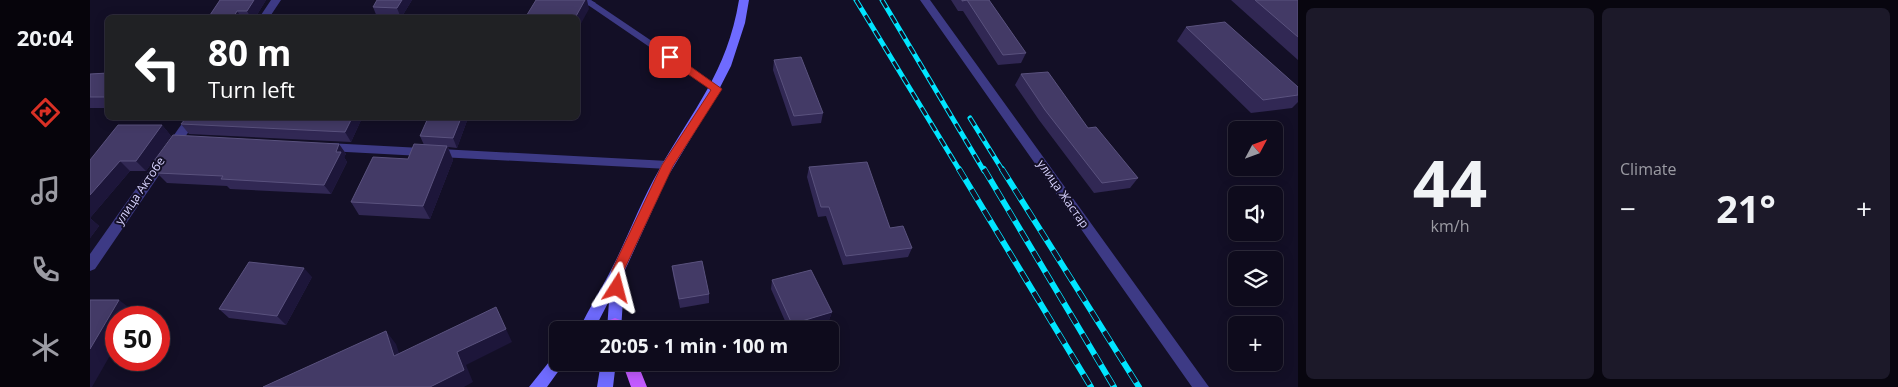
<!DOCTYPE html>
<meta charset="utf-8">
<style>
body{margin:0;font-family:"Open Sans",sans-serif;background:#1c1929;color:#f1f3f6;height:100vh;display:flex;flex-direction:column;font-size:19px;white-space:nowrap}
*{box-sizing:border-box;margin:0}
p{font-size:16px;color:#9b9ba3}
.icon{flex:none;width:28px;height:28px;fill:none;stroke:currentColor;stroke-width:2;stroke-linecap:round;stroke-linejoin:round}
.map{position:relative;flex:1;overflow:hidden}
.drawer{display:flex;flex-direction:column;gap:8px;padding:8px;background:#08060f;width:600px}
.drawer>*{flex:none}
.hud{position:absolute;left:15px;top:15px;width:475px;height:105px;border-radius:8px;box-shadow:0 2px 12px #0003,0 0 0 1px #2e2b3b;background:#202124;color:#fff;overflow:hidden}
.needle{width:32px;rotate:49deg}
.fabs{position:absolute;left:1138px;top:121px;display:grid;gap:10px}
.fabs a{display:grid;place-items:center;width:55px;height:55px;border-radius:8px;background:#0e0b1c;box-shadow:0 2px 12px #0003,0 0 0 1px #2e2b3b;font-size:25px}
.speed{position:absolute;left:15px;top:306px;display:flex;gap:10px;font-size:25px;font-weight:700;text-align:center}
.speed>*{display:grid;place-content:center;width:65px;height:65px;border-radius:50%;background:#0e0b1c;box-shadow:0 2px 12px #0003,0 0 0 1px #2e2b3b;line-height:1}
.speed .limit{border:8px solid #d22;background:#fff;color:#111}
.pin{position:absolute;display:grid;place-items:center;width:42px;height:42px;color:#fff;margin:-21px;border-radius:10px;box-shadow:0 2px 8px #0006}
.me{position:absolute;width:55px;margin:-28px;rotate:9deg;stroke-linejoin:round;filter:drop-shadow(0 0 4px #0008)}
.turn{display:flex;align-items:center;gap:18px;height:105px;padding:0 20px;font-size:22px}
.turn .icon{width:65px;height:65px;stroke-width:2.5}
.turn b{display:block;font-size:35px;line-height:42px}
.big{font-size:38px;font-weight:700;line-height:1.1}
.drawer .card{flex:1;display:flex;flex-direction:column;justify-content:center;gap:8px;min-width:0;padding:0 18px;border-radius:8px;background:#1c1929}
.drawer .dial{align-items:center;gap:0}
.dial b{font-size:65px;line-height:1}
.heat{display:flex;justify-content:space-between;align-items:center;font-size:28px;direction:ltr}
.drawer .tiles{flex:1;display:grid;gap:8px;grid-template-columns:repeat(2,1fr)}
.trip{position:absolute;left:459px;top:321px;width:290px;height:50px;border-radius:8px;background:#0e0b1c;box-shadow:0 2px 12px #0003,0 0 0 1px #2e2b3b;font-weight:700;line-height:50px;text-align:center}
main{display:flex;flex:1;min-height:0}
.tab-bar{display:flex;flex-direction:column;width:90px;justify-content:space-around;align-items:center;background:#06040b;color:#9b9ba3}
.tab-bar .icon{width:35px;height:35px}
.tab-bar .selected{color:#d93025}
.tab-bar b{font-size:22px;color:#f1f3f6}
.map>svg:first-child{display:block}
.lines{fill:none;stroke-linecap:round;stroke-linejoin:round}
.service{fill:#3d3a85;fill-rule:evenodd}
.minor{fill:#3d3a85;fill-rule:evenodd}
.secondary{fill:#6f6bff;fill-rule:evenodd}
.primary{fill:#c25bff;fill-rule:evenodd}
.rail-far1-casing{stroke:#00e5ff;stroke-width:5}
.rail-casing{stroke:#00e5ff;stroke-width:6}
.rail-far1{stroke:#130f26;stroke-width:3;stroke-dasharray:9;stroke-linecap:butt}
.rail{stroke:#130f26;stroke-width:4.5;stroke-dasharray:12;stroke-linecap:butt}
.wall{fill:#312854}
.shaded-wall{fill:#1d163a}
.building{fill:#433a66;stroke:#5a527e}
.route{fill:#d93025;stroke:#8d1f18}
.labels{text-anchor:middle;stroke-width:4;stroke-linejoin:round;paint-order:stroke}
.street-label{font-size:12px;fill:#d9d4ff;stroke:#130f26}
</style>
<main>
<nav class="tab-bar">
<b>20:04</b>
<svg class="icon selected" aria-label="directions" viewBox="0 0 24 24"><path d="M12 3l9 9-9 9-9-9zM9 14v-3h6M13 9l2 2-2 2"/></svg>
<svg class="icon" aria-label="music" viewBox="0 0 24 24"><path d="M9 18V5l10-2v13"/><circle cx="6" cy="18" r="3"/><circle cx="16" cy="16" r="3"/></svg>
<svg class="icon" aria-label="phone" viewBox="0 0 24 24"><path d="M5 4h4l2 5-3 2q2 4 5 5l2-3 5 2v4C11 20 4 13 5 4z"/></svg>
<svg class="icon" aria-label="climate" viewBox="0 0 24 24"><path d="M12 3v18M4 7l16 10M4 17L20 7"/></svg>
</nav>
<div class="map">
<svg width="1208" height="387" viewBox="0 0 1208 387">
<rect width="100%" height="100%" fill="#130f26"/>
<g class="lines">
<!-- service -->
<path class="service" d="M501,0L630,87L632,89L630,91H624L498,5V1Z
M238,143L578,161L583,165L578,169L238,151L233,147Z"/>
<!-- minor -->
<path class="minor" d="M181,0H191L179,18H169Z
M470,0H500L506,3C499,8 477,5 470,0Z
M830,0H840L1119,387H1102Z
M96,118H108L5,269L0,271V254Z"/>
<!-- secondary -->
<path class="secondary" d="M649,0H659L655,23L641,66L621,105L578,176L535,270L531,330H517L519,301L504,330H489C499,308 512,288 523,266C539,235 551,201 569,170C603,109 637,73 649,0Z
M468,355V362H475L457,387H439L463,357Z
M511,362H526L523,387H507Z"/>
<!-- primary -->
<path class="primary" d="M525,318L530,320L534,330H520L518,325L520,320Z
M532,362H547L557,387H541Z"/>
<!-- rail-far1 casing -->
<g class="rail-far1-casing">
<path id="rail-far1" d="M766,0L870,171
M792,0L894,171
M880,118L913,171"/>
</g>
<!-- rail casing -->
<g class="rail-casing">
<path id="rail" d="M869,169L1001,387
M894,169L1024,387
M912,169L1049,387"/>
</g>
<!-- rail-far1 -->
<use href="#rail-far1" class="rail-far1"/>
<!-- rail -->
<use href="#rail" class="rail"/>
</g>
<!-- wall -->
<path class="wall" d="M130,0H176L165,18H118Z
M322,0L311,18L287,17L283,7Z
M861,0H899L936,53L931,63L908,65L873,11H868Z
M1141,0H1208V60Z
M1096,27L1208,87V102L1202,108L1161,113L1087,41Z
M684,60L733,113L731,123L702,126L683,70Z
M18,73V108H0V74Z
M931,74L998,128L1048,178L1040,188L1004,193L949,120L925,85Z
M96,118H272L261,142L99,134L91,124Z
M338,118H378L367,148L358,147L363,160L340,219L269,215L261,202L318,159L334,145L330,136Z
M72,125L81,136L56,171H40L0,218L9,226L0,238V160Z
M249,144L256,154L254,157L257,162L241,194L140,189L137,186L77,183L67,173L71,168L64,161Z
M719,167L800,228L822,248L818,257L753,265L736,216L728,217L717,177Z
M582,266L619,294V303L590,308L583,275Z
M222,277L196,325L139,318L129,309Z
M682,280L742,312L739,320L708,330H699L681,289Z"/>
<!-- shaded-wall -->
<path class="shaded-wall" d="M164,0H176L165,18H161L157,11Z
M312,0H322L311,18L307,8Z
M495,0H497L499,9L488,29V18H485Z
M147,11L152,18H143Z
M262,118H272L261,142L255,132Z
M371,118H378L367,148L363,138Z
M72,125L81,136L56,171L46,161Z
M249,144L256,154L254,157L257,162L241,194L234,185L246,152Z
M357,146L363,160L340,219L333,206Z
M30,161L40,171L0,218L9,226L0,238V195Z
M214,268L222,277L196,325L187,316Z
M29,300L45,312L42,318H26V345L2,387H0V349Z
M406,307L422,342L376,365L383,382L374,387H340L367,352Z
M742,312L739,320L708,330H701L702,324Z
M296,331L306,344L314,368L304,356Z"/>
<!-- building -->
<path class="building" d="M130,0H164L157,11H147L143,18H118Z
M287,0H312L307,8L283,7Z
M446,0H495L485,18H435Z
M872,0H899L936,53L913,55L877,0L872,1Z
M1165,0H1208V37Z
M1135,22L1208,87V95L1173,100L1096,27Z
M711,57L733,113L704,116L684,60Z
M958,72L998,128L1006,127L1048,178L1012,183L955,110L931,74Z
M18,73V97H0V74Z
M96,118H262L255,132L91,124Z
M338,118H371L363,138L330,136Z
M28,125H72L46,161H30L0,195V160Z
M83,135L249,144L246,152H251L234,185L131,179L133,176L67,173L76,161H64Z
M324,144L357,146L333,206L261,202L283,157L318,159Z
M777,162L800,228L813,226L822,248L756,256L739,207H731L719,167Z
M612,261L619,294L589,299L582,266Z
M159,262L214,268L187,316L129,309Z
M721,270L742,312L702,324L682,280Z
M0,300H29L0,349Z
M406,307L416,329L367,352L374,370L340,387H173L296,331L304,356Z"/>
<!-- route -->
<path class="route" d="M576,54H583L632,89L583,166L534,270L533,288L527,294L521,288L522,270L572,165L621,90L576,59Z"/>
<g class="labels">
<!-- street labels -->
<g class="street-label">
<text transform="translate(50 191) rotate(-56)" y="4">улица Актобе</text>
<text transform="translate(973 194) rotate(55)" y="4">улица Жастар</text>
</g>
</g>
</svg>
<div class="fabs">
<a><svg class="needle" viewBox="-14 -14 28 28"><path d="M0-13l5 13h-10z" fill="#e53935"/><path d="M0 13l5-13h-10z" fill="#9b9ba3"/></svg></a>
<a><svg class="icon" aria-label="sound" viewBox="0 0 24 24"><path d="M4 9h4l5-4v14l-5-4H4zM17 9q2 3 0 6"/></svg></a>
<a><svg class="icon" aria-label="layers" viewBox="0 0 24 24"><path d="M12 4l9 5-9 5-9-5zM3 14l9 5 9-5"/></svg></a>
<a>+</a>
</div>
<div class="speed"><div class="limit">50</div></div>
<div class="pin" style="left:580px;top:57px;background:#d93025"><svg class="icon" aria-label="arrive" viewBox="0 0 24 24"><path d="M6 21V4h12l-3 4 3 4H6"/></svg></div>
<svg class="me" style="left:527px;top:288px" viewBox="-20 -20 40 40"><path d="M0-17L14 15 0 8-14 15z" fill="#d93025" stroke="#fff" stroke-width="4"/></svg>
<div class="trip">20:05 · 1 min · 100 m</div>
<div class="hud">
<div class="turn"><svg class="icon" aria-label="left" viewBox="0 0 24 24"><path d="M17 20v-9H6M10 6l-5 5 5 5"/></svg><div><b>80 m</b>Turn left</div></div>
</div>
</div>
<section class="drawer">
<div class="tiles">
<div class="card dial"><b>44</b><p>km/h</p></div>
<div class="card"><p>Climate</p>
<div class="heat"><a>−</a><b class="big">21°</b><a>+</a></div>
</div>
</div>
</section>
</main>
